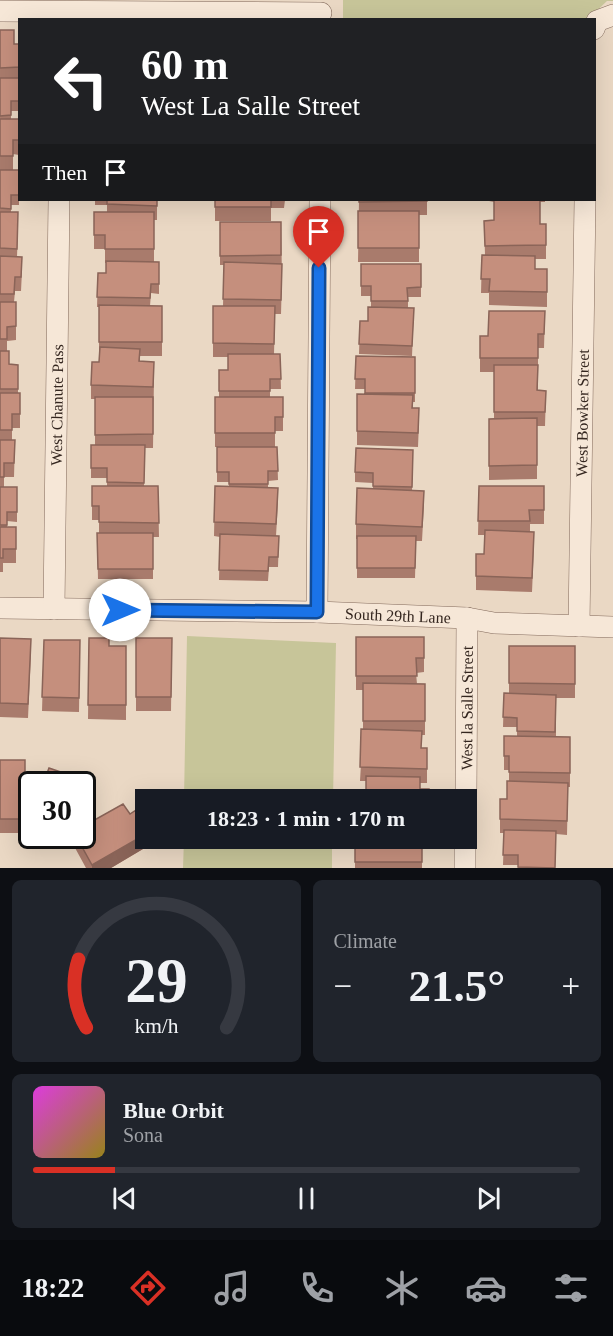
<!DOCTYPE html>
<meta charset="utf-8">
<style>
body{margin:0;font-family:"Times New Roman",serif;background:#20242c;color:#f1f3f6;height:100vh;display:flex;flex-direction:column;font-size:22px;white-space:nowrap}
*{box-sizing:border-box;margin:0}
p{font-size:20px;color:#9ea1a6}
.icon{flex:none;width:33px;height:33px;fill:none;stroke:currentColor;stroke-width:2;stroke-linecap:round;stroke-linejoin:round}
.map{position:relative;height:868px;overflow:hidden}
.side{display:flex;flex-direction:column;gap:12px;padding:12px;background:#0d0f14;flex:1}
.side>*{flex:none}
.top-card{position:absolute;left:18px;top:18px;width:578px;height:183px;border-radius:0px;box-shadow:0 6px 24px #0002;background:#202124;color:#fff;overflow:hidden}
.speed{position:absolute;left:18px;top:771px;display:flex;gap:12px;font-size:30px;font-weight:700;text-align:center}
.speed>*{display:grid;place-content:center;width:78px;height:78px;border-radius:50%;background:#171b24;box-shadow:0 6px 24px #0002;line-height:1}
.speed .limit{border:3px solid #111;border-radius:9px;background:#fff;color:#111}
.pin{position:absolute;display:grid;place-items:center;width:51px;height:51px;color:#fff;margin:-62px -26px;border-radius:50% 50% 50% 0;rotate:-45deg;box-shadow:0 0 6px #0007}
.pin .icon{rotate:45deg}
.me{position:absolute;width:66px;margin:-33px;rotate:90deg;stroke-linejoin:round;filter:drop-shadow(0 0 4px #0008)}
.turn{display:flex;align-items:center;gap:21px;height:126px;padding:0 24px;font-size:27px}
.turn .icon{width:78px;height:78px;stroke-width:2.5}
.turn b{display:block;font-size:42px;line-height:51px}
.then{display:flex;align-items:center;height:57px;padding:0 24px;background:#0003;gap:12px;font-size:22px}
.big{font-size:45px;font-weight:700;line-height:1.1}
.side .tile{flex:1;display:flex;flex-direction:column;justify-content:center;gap:9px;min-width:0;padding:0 21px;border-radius:9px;background:#20242c}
.side .dial{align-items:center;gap:0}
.dial svg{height:156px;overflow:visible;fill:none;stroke:#363941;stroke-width:7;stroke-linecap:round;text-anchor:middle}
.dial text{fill:#f1f3f6;stroke:none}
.song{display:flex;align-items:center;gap:18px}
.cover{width:72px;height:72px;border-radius:9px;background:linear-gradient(135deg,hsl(300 70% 55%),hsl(50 70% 35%))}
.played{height:6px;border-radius:3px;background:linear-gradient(90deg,#d93025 15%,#363941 15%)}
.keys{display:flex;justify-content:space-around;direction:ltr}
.heat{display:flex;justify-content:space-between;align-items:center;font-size:33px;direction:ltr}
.side .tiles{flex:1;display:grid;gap:12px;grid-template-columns:1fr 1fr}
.tile:last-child{grid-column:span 2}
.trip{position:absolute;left:135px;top:789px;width:342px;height:60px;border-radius:0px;background:#171b24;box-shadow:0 6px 24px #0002;font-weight:700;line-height:60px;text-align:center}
.dock{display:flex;height:96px;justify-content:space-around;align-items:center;background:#090b0e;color:#9ea1a6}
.dock .icon{width:42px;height:42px}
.dock .current{color:#d93025}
.dock b{font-size:27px;color:#f1f3f6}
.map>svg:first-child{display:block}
.green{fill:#c7c599}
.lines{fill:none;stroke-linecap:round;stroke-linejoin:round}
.street-casing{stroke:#836a5c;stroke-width:22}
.street{stroke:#f6e7d7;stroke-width:21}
.wall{fill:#a97b6c}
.shaded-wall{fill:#8a6458}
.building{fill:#c58f7d;stroke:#8a6458;stroke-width:1.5}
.route-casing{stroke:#114b97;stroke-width:15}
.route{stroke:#1a73e8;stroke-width:10}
.labels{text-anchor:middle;stroke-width:6;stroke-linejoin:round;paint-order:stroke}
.street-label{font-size:16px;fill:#34261f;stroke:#f2e4d3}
</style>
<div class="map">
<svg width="613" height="868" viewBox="0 0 613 868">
<rect width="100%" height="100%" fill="#ead8c4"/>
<!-- green -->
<path class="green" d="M343,0H613V1H607L588,19L343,20Z
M187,636L336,643L333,799H184Z
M184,839H332V868H183Z"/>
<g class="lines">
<!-- street casing -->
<g class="street-casing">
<g id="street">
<path d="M0,11L321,13"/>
<path d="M594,29L597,21L613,15"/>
<path id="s1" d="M0,608L317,612L467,618L494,623L613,627"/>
<path id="s2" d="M54,609L59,200"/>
<path d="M317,612L320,200"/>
<path id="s3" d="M579,626L585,200"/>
<path id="s4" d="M466,800L467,618"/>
<path d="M465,868V838"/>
</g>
</g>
<!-- street -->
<use href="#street" class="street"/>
</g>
<!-- wall -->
<path class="wall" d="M0,30L14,44H20V111H11V119H19V155L13,154V170H19V205H11V212L18,227L17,257L22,271L21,291H15L14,302H16V340L7,341V351L9,364L18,365V393H20V428H12V440H15L14,477H4V487H17V522L7,521V527H16V563H3V572H0Z
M95,200H157V220H154V262H159V294L151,293L150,306H162V356H140V361L154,376L153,448H145L144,486H158L159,537H153V579H98L97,533H99V520H92V486H107V478H91V445H95V399H91V385L99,362V307H97L98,273H106V263H105V249H94V212H107V205H95Z
M215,200H285L284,208H271V221H215Z
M359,200H427V215H419V262H358Z
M489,200H545V202H540V224H546V259H535V269H547V307L489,305V293H481L482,255H485L484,221L494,220V202L489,201Z
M220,222H281L282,278L281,314H275L274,354H280L281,389H270V397H283V431H275V447H277L278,480L268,481V487L278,502L276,536H279L278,567H269L268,581L219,580L220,537L214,536L215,486H229V482H217V447H215V397H219V370H228V357H213V306H223L224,265H220Z
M361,264H421V297H408V308H414L412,356L359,354L360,321H368L371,307V296H361Z
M545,311L544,348H538V390L546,391L545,426H537V479L489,480V419L494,418V372H480V336H488Z
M356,356L415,357V402H413V408L419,422L418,447L357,445V394L365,395V389H355Z
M413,450L412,490L424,505L422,541H416L415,578H357V539H356V524L373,489V483L355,482V472Z
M479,486H544V524H530V532L534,546L532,592L476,590V554H484L485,535H478Z
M356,637H424V672L416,673L417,684H425V735H422L421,748H427V783H420V789L429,800L366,781H360L363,729V690H356Z
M0,638L31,653L28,718L0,717Z
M89,638L109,646H126V720L88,719Z
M136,638H172L171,711H136Z
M44,640H80L79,712L42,711Z
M509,646H575V698H556V737H570V787H568L567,835L556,834L555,868H518V865H503L504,833H500V799H507L509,782V770H504V736H517V727H503L504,693L509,694Z
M0,760H25V833H0Z
M130,814L148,838V846L111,868H86L74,846V836H82Z
M355,838H422V868H355Z"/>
<!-- shaded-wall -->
<path class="shaded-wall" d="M146,834V838H148V846L111,868H92V865Z"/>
<!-- building -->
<path class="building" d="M0,30H14V44H20V67L0,68Z
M0,78H20V101H11V115L0,116Z
M0,119H19V140H13V156H0Z
M0,170H19V195H11V209L0,208Z
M107,200H157V206L107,204Z
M215,200H271V207H215Z
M359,200H427V201L359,202Z
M494,200H540V224H546V245L485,246L484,221L494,220Z
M358,211H419V248H358Z
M0,212H18L17,249L0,248Z
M94,212H154V249H105V235H94Z
M220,222H281V255L220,256Z
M482,255L535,256V269H547V292L489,291L490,279H481Z
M0,256L22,257L21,277H15L14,294H0Z
M106,261L159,262V284H151L150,298L97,297L98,273H106Z
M224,262L282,264L281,300L223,299Z
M361,264H421V287L407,288L408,301H371V286H361Z
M0,302H16V326L7,327V339H0Z
M99,305L162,306V342H99Z
M213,306H275L274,344L213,343Z
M368,307L414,308L412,346L359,344L360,321H368Z
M489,311H545L544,334H538V358H480V336H488Z
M100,347L140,349L139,361L154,362L153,387L91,385L92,362H99Z
M0,351H9V364L18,365V389H0Z
M228,354H280L281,379H270V391H219V370H228Z
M356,356L415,357V393H365V379H355Z
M494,365H538L537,390L546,391L545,412H494Z
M0,393H20V414H12V430H0Z
M357,394L413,395L412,408H419L418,433L357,431Z
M95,397H153V434L95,435Z
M215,397H283V417H275V433H215Z
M537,418V465L489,466V419Z
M0,440H15L14,463H4V477H0Z
M91,445H145L144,483L107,482V468H91Z
M217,447H277L278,471H268V484H229V472H217Z
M356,448L413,450L412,487L373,486V473L355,472Z
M92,486H158L159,523L99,522V506H92Z
M215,486L278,488L276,524L214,522Z
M479,486H544V510H529L530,521H478Z
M0,487H17V512H7V525H0Z
M357,488L424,491L422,527L356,524Z
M0,527H16V549H3V558H0Z
M485,530L534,532L532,578L476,576V554H484Z
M97,533H153V569H98Z
M220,534L279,536L278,557H269L268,571L219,570Z
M357,536H416L415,568H357Z
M356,637H424V658H416L417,676H356Z
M0,638L31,639L28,704L0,703Z
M89,638H109V646H126V705H88Z
M136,638H172L171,697H136Z
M44,640H80L79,698L42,697Z
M509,646H575V684L509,683Z
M363,683L425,684V721H363Z
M504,693L556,695L555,732L517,731V718L503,717Z
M361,729L422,731L421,748H427V769L360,767Z
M504,736L570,737V773L509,772V756H504Z
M0,760H25V819H0Z
M49,768L84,780L82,784H43Z
M366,776L420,777V789H429V800H366Z
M507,781L568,783L567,821L500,819V799H507Z
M123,804L130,814L136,810L146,827V834L92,865L76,836H82V827Z
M504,830L556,831L555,868L518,867V855H503Z
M355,838H422V862H355Z"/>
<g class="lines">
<!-- route casing -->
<g class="route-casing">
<path id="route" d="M120,610L317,612L319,268"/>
</g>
<!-- route -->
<use href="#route" class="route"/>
</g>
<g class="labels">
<!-- street labels -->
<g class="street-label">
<text dy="6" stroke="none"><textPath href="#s2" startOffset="204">West Chanute Pass</textPath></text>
<text dy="6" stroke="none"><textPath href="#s3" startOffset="213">West Bowker Street</textPath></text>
<text dy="6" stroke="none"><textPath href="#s1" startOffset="398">South 29th Lane</textPath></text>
<text dy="6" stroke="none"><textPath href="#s4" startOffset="92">West la Salle Street</textPath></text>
</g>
</g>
</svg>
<div class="speed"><div class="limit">30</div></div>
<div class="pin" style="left:319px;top:268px;background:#d93025"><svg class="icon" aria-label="arrive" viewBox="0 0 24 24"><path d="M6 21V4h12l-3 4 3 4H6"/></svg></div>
<svg class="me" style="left:120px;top:610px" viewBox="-20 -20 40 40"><circle r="19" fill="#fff"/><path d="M0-13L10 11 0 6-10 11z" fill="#1a73e8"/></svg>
<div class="trip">18:23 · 1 min · 170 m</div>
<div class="top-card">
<div class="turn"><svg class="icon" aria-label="left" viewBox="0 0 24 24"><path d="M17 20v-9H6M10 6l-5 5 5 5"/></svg><div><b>60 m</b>West La Salle Street</div></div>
<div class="then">Then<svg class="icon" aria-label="arrive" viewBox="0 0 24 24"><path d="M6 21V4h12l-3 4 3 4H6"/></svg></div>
</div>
</div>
<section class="side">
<div class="tiles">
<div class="tile dial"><svg viewBox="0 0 100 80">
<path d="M14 69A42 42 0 1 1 86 69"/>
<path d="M14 69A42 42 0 0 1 10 34" stroke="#d93025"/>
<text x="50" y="56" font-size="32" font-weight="700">29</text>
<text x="50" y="72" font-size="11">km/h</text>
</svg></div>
<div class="tile"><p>Climate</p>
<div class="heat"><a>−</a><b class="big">21.5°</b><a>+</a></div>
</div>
<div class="tile">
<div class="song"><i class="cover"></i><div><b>Blue Orbit</b><p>Sona</p></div></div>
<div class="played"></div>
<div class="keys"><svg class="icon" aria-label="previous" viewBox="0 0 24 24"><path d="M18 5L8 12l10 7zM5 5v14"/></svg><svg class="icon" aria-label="pause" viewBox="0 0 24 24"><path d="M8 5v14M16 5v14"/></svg><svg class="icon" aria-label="next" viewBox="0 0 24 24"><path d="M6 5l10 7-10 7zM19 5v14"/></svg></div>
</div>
</div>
</section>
<nav class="dock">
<b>18:22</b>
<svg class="icon current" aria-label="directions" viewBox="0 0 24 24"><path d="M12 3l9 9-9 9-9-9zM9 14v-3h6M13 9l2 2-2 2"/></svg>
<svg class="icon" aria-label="music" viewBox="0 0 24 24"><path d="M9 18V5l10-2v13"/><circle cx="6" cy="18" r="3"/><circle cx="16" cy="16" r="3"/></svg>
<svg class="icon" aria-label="phone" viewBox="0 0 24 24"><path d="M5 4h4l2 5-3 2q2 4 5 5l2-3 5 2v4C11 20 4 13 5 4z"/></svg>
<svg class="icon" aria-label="climate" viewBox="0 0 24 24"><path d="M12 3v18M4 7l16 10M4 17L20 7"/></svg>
<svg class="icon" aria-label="car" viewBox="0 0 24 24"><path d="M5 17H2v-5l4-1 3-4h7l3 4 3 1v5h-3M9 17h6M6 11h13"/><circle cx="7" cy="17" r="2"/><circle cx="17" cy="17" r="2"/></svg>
<svg class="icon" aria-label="filters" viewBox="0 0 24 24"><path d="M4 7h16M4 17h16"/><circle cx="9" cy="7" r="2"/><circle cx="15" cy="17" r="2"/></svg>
</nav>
